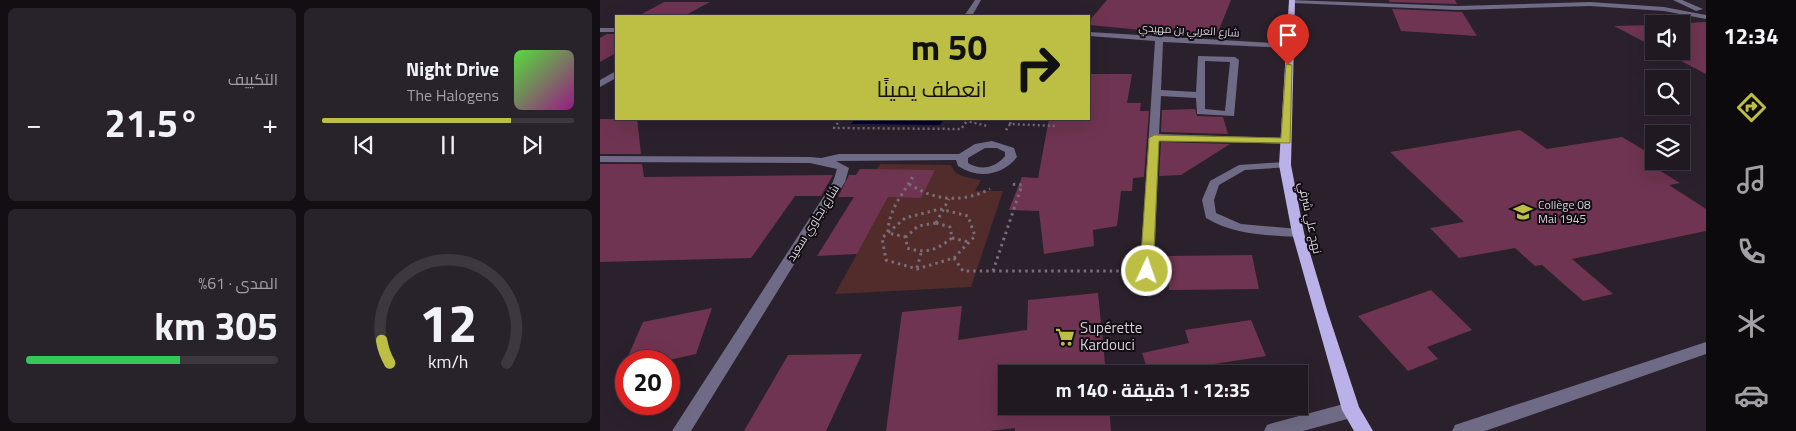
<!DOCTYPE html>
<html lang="ar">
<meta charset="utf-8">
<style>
body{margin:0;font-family:"Titillium Web",Cairo,sans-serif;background:#28222a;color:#f1f3f6;direction:rtl;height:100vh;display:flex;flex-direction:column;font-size:19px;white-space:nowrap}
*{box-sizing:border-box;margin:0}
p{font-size:16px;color:#a2a0a5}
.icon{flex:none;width:28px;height:28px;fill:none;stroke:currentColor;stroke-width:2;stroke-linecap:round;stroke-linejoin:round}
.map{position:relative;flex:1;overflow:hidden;direction:ltr}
.details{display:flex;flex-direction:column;gap:8px;padding:8px;background:#120e13;width:600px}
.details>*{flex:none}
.hud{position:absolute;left:15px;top:15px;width:475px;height:105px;border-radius:0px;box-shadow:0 5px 20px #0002,0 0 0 1px #3d3840;direction:rtl;background:#bcbf43;color:#111;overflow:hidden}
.controls{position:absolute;left:1045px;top:15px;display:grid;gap:10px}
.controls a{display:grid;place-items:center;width:45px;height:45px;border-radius:0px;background:#201922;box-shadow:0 5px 20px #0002,0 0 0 1px #3d3840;font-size:25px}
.speed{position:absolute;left:15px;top:350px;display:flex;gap:10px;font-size:25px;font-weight:700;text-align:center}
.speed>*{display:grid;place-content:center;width:65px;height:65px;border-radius:50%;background:#201922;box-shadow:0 5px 20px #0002,0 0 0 1px #3d3840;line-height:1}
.speed .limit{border:8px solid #d22;background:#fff;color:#111}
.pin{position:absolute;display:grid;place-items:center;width:42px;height:42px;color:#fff;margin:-51px -21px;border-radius:50% 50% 50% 0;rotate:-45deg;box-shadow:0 0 5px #0007}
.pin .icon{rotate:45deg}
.me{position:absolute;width:55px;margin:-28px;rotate:3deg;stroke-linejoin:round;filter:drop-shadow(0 0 4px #0008)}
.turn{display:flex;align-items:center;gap:18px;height:105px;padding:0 20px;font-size:22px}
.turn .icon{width:65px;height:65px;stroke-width:2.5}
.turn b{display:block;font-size:35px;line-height:42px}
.big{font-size:38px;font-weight:700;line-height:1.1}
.details .widget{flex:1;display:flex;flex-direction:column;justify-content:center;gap:8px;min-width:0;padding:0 18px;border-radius:8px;background:#28222a}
.details .dial{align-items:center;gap:0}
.dial svg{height:130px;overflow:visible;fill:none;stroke:#3d3840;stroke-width:7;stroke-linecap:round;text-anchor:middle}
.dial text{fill:#f1f3f6;stroke:none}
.song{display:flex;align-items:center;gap:15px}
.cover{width:60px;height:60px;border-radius:8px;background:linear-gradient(135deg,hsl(110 70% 55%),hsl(310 70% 35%))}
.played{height:5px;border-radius:2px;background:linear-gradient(90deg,#bcbf43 75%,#3d3840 75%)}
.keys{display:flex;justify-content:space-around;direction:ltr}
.heat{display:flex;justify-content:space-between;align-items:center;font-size:28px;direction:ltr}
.charge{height:8px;border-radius:4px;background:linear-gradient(90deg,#34c759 61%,#3d3840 0)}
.details .tiles{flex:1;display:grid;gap:8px;grid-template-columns:repeat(2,1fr)}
.trip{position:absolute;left:398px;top:365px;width:310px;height:50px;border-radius:0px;background:#201922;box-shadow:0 5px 20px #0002,0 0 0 1px #3d3840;font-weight:700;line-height:50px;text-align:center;direction:rtl}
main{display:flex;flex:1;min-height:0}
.menu{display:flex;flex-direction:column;width:90px;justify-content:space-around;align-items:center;background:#0d0a0e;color:#a2a0a5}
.menu .icon{width:35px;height:35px}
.menu .on{color:#bcbf43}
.menu b{font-size:22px;color:#f1f3f6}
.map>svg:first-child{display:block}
.green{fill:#522b2b}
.water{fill:#000330}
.building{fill:#6f3451}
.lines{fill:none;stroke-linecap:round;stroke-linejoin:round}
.path-far1{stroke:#766e78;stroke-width:2.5;stroke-dasharray:2 3;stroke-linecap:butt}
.path{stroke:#766e78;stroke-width:3;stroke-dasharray:2.5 4;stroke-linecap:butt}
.minor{fill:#6f6b86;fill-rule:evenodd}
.major{fill:#bab1e8;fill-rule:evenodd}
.route{fill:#bcbf43;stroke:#7a7c2c}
.labels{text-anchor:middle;stroke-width:4;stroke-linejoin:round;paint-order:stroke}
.far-street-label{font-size:11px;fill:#d6cfd7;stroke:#110d12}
.poi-label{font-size:12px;fill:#d6cfd7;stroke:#110d12;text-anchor:start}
.street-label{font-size:12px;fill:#d6cfd7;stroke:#110d12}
.near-poi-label{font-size:15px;fill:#d6cfd7;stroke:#110d12;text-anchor:start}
</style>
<main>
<nav class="menu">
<b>12:34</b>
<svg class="icon on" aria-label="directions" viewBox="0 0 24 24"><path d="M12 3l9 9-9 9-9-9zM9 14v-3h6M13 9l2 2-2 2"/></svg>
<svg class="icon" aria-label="music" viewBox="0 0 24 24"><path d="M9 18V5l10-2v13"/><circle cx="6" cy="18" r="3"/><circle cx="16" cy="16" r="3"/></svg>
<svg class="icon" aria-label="phone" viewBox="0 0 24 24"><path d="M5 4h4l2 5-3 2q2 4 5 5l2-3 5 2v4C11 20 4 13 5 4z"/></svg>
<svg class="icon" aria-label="climate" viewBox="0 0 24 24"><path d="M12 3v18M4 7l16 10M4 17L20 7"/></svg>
<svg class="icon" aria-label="car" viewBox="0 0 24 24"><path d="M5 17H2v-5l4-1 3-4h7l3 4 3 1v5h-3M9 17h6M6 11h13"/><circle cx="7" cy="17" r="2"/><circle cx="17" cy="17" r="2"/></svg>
</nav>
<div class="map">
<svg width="1106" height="431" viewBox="0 0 1106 431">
<rect width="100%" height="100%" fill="#2b212d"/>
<!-- green -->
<path class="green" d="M280,164L351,165C355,177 369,178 381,180L375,191H403L371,287L235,294L282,208H252Z"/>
<!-- water -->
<path class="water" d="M255,119H344L340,125L251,124Z"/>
<!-- building -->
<path class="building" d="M507,0H631L616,37L489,25V21Z
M789,0H855L857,4L790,2Z
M64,2H110L84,16H38Z
M792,9L862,12L877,36L801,31Z
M1106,22V74L1062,51H1081V24H1072Z
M1054,25V47L1014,26Z
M7,34H16V53L0,62V38Z
M489,74H532L527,103H541L540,111H549L544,177L533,178L532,191H521L517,226L493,230L494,246L444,254L439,211L409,210L422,177L438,178L449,119H489Z
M595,109L597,116L623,117L628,134L561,132L562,110Z
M0,119H37L41,154H0Z
M920,130L947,149L1022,137L1054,156V161H1062L1070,166L1057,169L1080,183L1069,185L1106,209V231L972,259L1013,294L983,301L942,265L935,266L915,248L859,258L830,228L864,222L790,152Z
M561,142L630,144L581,175L559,176Z
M0,164H42L44,177L233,175L221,196H195L151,258L0,262Z
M260,169L335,170L321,198L288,197L257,254L217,256L254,197H238L249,175H256Z
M652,255L659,289L569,290L568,256Z
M831,290L872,330L827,347L838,359L808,371L758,316Z
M498,293L506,374H406V406H509L511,431H415V428L389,431H286L302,312L362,306L358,340L427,330L428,300Z
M112,308L96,354L65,361H26L43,322Z
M651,320L666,356L549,374L542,353L589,343L585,330Z
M262,354L226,431H144L188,355Z"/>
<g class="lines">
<!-- path-far1 -->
<path class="path-far1" d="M241,119L234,128L361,129L367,121
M368,119L367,121L387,126
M410,124L412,119
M406,130L410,124L456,126"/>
<!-- path -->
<path class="path" d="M309,184C335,201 362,203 390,189
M340,209L368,216L375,236L354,258L317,269L286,260L282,238L305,218Z
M336,223L350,227L352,238C337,250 326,254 307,248L306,237L318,226Z
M336,223L349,199
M306,237L288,233C288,210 303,194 314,175
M352,238L369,242
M354,258L363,271H526
M317,268L321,253
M393,271L422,185L409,184"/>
<!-- minor -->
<path class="minor" d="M375,0H381L372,16H364Z
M689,0L858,6L990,2L1064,7L1106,15V19L1064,11L990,6L858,10L692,3Z
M1073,0H1082L1103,9L1096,11Z
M0,28H16V32H0Z
M489,32L689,44L693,46L689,48L563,42L561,90L596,92L598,56L635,57L639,60L634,116L597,114L596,98L561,96L559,134L686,138L691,141L686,144L559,140L554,271L552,274H542L540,271L555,41L489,36ZM605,61L630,62L625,111L605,109Z
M16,71V78L0,87V80Z
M392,141L414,148L417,157C402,176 378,179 358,166L356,160L236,161L249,168L245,182L91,431H72L233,182L237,169L210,163L0,162V156L210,157L221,158L239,154H359L375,144ZM385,148H397L405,152V156C395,168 381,171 368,163V158Z
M685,162L689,163L691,165L689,167L645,170L619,185L614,200L616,213L641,224L698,229L703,230L704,233L703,236L698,237C666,235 634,235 606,218L602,200L610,181L639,165Z
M1106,342V354L885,431H852L855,425L861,423Z
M751,402L757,405L760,410L757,415L751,418L703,431H664L667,425L673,423Z"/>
<!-- major -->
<path class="major" d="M689,0H695L691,165L704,233L727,310L759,407L773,431H754L742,410L692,233L679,165Z"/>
</g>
<!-- route -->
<path class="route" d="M686,64L692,65L690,143L559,141L553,271L551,274H542L540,271L549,138L554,135L681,138Z"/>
<!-- icons -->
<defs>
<g id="school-bare" transform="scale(1.5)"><path d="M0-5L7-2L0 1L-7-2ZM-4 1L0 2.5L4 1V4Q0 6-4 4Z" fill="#bcbf43" stroke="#110d12" stroke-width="2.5" paint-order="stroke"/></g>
<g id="supermarket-bare" transform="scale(1.5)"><path d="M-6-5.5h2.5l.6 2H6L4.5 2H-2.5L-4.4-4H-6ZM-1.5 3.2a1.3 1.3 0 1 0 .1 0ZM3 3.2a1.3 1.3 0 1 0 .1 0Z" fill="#bcbf43" stroke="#110d12" stroke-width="2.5" paint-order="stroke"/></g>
</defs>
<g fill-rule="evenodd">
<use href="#school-bare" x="923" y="212"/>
<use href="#supermarket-bare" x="465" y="337"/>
</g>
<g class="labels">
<!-- far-street labels -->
<g class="far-street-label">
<text transform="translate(589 30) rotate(3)" y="4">شارع العربي بن مهيدي</text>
</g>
<!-- poi labels -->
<g class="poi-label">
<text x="938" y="209">Collège 08<tspan x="938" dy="14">Mai 1945</tspan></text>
</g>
<!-- street labels -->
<g class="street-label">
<text transform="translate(710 218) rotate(78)" y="4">نهج علي شرفي</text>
<text transform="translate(213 223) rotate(-58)" y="4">شارع بجاوي سعيد</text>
</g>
<!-- near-poi labels -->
<g class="near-poi-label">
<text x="480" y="333">Supérette<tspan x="480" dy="17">Kardouci</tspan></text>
</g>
</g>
</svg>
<div class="controls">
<a><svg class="icon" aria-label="sound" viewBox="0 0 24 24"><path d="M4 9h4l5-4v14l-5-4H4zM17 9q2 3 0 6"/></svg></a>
<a><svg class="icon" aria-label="search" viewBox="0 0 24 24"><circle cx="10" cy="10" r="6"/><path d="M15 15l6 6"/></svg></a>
<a><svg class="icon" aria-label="layers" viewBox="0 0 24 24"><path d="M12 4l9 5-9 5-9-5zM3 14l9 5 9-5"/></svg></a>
</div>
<div class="speed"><div class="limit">20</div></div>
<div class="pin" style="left:688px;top:65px;background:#d93025"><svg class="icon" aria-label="arrive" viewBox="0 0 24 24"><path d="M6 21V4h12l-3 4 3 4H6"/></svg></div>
<svg class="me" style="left:547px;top:271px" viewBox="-20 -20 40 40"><circle r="17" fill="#bcbf43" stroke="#fff" stroke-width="3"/><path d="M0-11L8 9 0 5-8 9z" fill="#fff"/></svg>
<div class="trip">12:35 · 1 دقيقة · 140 m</div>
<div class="hud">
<div class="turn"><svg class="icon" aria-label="right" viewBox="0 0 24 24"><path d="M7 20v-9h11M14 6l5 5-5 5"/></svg><div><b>50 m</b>انعطف يمينًا</div></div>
</div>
</div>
<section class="details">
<div class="tiles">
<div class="widget">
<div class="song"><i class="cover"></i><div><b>Night Drive</b><p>The Halogens</p></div></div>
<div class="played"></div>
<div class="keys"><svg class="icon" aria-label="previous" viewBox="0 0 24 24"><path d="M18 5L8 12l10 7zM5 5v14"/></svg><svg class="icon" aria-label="pause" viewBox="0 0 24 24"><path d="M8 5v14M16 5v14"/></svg><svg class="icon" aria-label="next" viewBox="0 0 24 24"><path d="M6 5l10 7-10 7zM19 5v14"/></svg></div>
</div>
<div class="widget"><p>التكييف</p>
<div class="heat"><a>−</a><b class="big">21.5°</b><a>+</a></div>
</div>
<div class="widget dial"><svg viewBox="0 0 100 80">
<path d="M14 69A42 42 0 1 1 86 69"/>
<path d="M14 69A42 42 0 0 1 9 55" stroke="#bcbf43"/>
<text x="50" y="56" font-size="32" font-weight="700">12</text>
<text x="50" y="72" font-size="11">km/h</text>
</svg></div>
<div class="widget"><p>المدى · 61%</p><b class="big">305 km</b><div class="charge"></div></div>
</div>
</section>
</main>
